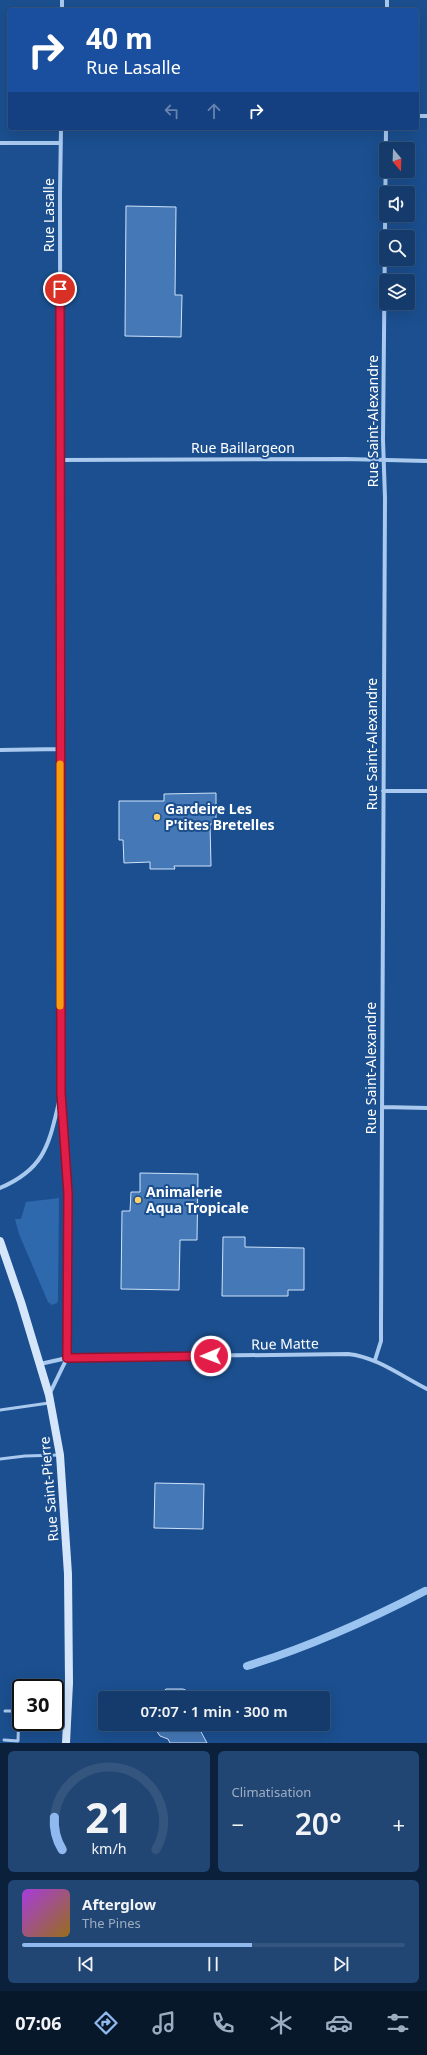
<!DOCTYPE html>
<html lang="fr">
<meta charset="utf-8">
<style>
body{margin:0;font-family:"Noto Sans",sans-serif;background:#214673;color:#f1f3f6;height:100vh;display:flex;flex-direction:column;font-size:15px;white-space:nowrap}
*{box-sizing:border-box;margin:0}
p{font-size:13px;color:#9dadc1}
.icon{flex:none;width:22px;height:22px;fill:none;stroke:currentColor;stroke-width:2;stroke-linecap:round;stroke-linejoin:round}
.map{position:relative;height:1743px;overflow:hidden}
.drawer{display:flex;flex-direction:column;gap:8px;padding:8px;background:#0b203b;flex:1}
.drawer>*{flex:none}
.banner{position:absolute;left:8px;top:8px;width:411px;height:122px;border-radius:4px;box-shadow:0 4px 16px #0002,0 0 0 1px #33557e;background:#1a4fa0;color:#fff;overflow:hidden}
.needle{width:26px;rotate:161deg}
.tools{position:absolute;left:379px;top:142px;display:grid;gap:8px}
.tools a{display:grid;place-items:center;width:36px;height:36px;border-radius:4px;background:#143b6b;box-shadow:0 4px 16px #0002,0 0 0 1px #33557e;font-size:20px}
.speed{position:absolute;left:12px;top:1679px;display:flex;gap:8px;font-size:20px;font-weight:700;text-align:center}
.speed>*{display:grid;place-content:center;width:52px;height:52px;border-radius:50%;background:#143b6b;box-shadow:0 4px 16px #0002,0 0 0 1px #33557e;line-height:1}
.speed .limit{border:2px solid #111;border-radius:6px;background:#fff;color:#111}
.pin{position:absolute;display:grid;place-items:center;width:34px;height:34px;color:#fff;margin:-17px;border:2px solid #fff;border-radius:50%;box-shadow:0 1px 4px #0007}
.me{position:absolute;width:44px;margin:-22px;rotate:269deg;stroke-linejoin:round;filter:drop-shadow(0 0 3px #0008)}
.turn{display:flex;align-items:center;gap:14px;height:84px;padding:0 12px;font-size:18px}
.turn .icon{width:52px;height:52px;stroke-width:2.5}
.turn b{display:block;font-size:28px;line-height:34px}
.lanes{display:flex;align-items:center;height:38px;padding:0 12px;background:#0003;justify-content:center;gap:20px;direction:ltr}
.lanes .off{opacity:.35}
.big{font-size:30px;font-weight:600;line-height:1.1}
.drawer .card{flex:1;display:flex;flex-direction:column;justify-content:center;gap:6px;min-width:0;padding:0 14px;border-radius:6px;background:#214673}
.drawer .dial{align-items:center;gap:0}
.dial svg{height:104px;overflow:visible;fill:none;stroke:#33557e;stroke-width:7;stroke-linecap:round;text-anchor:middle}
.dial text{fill:#f1f3f6;stroke:none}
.song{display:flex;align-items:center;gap:12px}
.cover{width:48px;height:48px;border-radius:6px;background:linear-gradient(135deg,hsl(280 70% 55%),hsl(40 70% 35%))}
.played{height:4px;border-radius:2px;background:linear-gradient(90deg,#90b9f0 60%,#33557e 60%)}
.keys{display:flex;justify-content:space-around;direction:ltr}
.heat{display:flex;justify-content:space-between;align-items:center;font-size:22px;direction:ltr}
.drawer .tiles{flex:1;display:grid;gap:8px;grid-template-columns:1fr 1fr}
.card:last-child{grid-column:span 2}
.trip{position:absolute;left:98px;top:1691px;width:232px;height:40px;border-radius:4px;background:#143b6b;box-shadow:0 4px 16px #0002,0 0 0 1px #33557e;font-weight:600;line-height:40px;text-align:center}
.dock{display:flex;height:64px;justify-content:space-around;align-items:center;background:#08182b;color:#9dadc1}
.dock .icon{width:28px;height:28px}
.dock .on{color:#90b9f0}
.dock b{font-size:18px;color:#f1f3f6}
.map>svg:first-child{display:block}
.green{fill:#2e69ad}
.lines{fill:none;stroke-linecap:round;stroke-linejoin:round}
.stream{stroke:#9cc4f0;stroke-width:8}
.building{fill:#4478b7;stroke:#cfe3fa}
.lane{stroke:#a9c9ee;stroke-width:3}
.street{stroke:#a9c9ee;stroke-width:4}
.secondary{stroke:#d6e6fa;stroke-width:8}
.route-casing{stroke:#92132f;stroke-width:10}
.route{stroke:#e11d48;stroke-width:7}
.slow{stroke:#f59e0b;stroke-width:7}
.poi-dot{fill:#ffd166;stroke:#1b4f8f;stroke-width:1.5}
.labels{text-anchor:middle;stroke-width:4;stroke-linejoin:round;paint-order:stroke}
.street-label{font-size:14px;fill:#fff;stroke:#1b4f8f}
.poi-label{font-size:14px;font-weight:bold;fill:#fff;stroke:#1b4f8f;text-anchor:start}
</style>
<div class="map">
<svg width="427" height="1743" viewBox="0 0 427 1743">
<rect width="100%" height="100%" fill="#1b4f8f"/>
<!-- green -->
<path class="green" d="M59,1198L58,1300L57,1303L52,1305L48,1302L19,1234L15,1219H21L26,1202Z"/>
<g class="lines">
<!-- stream -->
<path class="stream" d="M247,1666C309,1647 367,1621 425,1591"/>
</g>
<!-- building -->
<path class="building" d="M126,206L176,207L175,295H182L181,337L125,336Z
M216,793V824H210L211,866H174L175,869H150V862L124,863L123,840H119V801H164V794Z
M140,1173L198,1174L197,1240H180L179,1290L121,1289L122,1211H130L131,1192H140Z
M223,1237H245V1247L304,1248V1290H288V1296H222Z
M155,1483L204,1484L203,1529L154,1528Z
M166,1689H183L194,1694L196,1698H156Z
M152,1724H200L199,1728L207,1743H170L168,1739L160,1736Z"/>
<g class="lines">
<!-- lane -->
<path class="lane" d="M0,1410L49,1403
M0,1459L25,1456L60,1455
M55,1690H67
M19,1711L21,1691
M4,1740L18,1741L19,1711H5"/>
<!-- street -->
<path class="street" d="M62,10V0
M387,10V0
M417,116H427
M0,143H61
M60,460L346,459L427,461
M0,750L60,749
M383,791H427
M382,1107L427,1108
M0,1188C47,1168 49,1142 60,1098
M375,1360L381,1341V1322L385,498L383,440L386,128
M40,1364L67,1358L102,1357L348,1354C377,1357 401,1376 427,1389
M50,1393L67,1358L68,1194L61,1093L60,193L61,128"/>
<!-- secondary -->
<path class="secondary" d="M0,1241L21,1302L49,1395L60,1455L68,1574L69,1683L66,1743"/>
</g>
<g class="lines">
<!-- route casing -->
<g class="route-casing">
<path id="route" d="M60,289L61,1093L68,1194L67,1358L211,1356"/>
</g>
<!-- route -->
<use href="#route" class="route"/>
<!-- slow -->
<path class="slow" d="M60,764V1006"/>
</g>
<!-- markers -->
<g class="poi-dot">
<circle cx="157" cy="817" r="4"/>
<circle cx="138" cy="1200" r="4"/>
</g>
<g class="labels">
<!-- street labels -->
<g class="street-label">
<text transform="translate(49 215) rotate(-90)" y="5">Rue Lasalle</text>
<text transform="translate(373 421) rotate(-90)" y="5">Rue Saint-Alexandre</text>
<text x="243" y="453">Rue Baillargeon</text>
<text transform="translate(372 744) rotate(-90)" y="5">Rue Saint-Alexandre</text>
<text transform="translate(371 1068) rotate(-90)" y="5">Rue Saint-Alexandre</text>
<text transform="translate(285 1344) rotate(-1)" y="5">Rue Matte</text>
<text transform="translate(49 1489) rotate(-95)" y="5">Rue Saint-Pierre</text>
</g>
<!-- poi labels -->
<g class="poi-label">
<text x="165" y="814">Gardeire Les<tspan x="165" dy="16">P'tites Bretelles</tspan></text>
<text x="146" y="1197">Animalerie<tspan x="146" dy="16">Aqua Tropicale</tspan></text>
</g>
</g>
</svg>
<div class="tools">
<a><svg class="needle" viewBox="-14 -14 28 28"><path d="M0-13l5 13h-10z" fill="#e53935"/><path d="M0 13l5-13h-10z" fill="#9dadc1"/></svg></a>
<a><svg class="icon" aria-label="sound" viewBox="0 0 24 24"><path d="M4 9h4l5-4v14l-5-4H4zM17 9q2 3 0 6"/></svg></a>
<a><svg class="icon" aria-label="search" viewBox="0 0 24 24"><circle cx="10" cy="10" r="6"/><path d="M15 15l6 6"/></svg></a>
<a><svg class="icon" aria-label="layers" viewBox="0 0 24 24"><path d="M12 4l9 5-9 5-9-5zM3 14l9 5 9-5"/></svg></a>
</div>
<div class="speed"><div class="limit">30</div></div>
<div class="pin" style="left:60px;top:289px;background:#d93025"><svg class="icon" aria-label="arrive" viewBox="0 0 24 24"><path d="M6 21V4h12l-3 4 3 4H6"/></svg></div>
<svg class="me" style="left:211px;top:1356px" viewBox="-20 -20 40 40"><circle r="17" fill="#e11d48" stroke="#fff" stroke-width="3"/><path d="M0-11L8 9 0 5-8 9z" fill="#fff"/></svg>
<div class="trip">07:07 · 1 min · 300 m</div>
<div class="banner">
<div class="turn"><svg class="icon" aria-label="right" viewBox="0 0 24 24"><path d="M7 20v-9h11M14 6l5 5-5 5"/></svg><div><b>40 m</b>Rue Lasalle</div></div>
<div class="lanes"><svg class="icon off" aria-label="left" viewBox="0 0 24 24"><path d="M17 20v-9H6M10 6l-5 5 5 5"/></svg><svg class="icon off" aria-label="ahead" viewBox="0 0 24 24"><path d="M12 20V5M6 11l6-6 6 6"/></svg><svg class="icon" aria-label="right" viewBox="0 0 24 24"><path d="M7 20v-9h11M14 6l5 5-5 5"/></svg></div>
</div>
</div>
<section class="drawer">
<div class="tiles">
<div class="card dial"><svg viewBox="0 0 100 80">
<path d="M14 69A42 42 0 1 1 86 69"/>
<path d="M14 69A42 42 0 0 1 8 44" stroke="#90b9f0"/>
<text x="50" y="56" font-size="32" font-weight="700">21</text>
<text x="50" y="72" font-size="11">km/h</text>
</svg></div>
<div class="card"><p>Climatisation</p>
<div class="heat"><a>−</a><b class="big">20°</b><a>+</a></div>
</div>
<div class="card">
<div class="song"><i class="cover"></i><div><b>Afterglow</b><p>The Pines</p></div></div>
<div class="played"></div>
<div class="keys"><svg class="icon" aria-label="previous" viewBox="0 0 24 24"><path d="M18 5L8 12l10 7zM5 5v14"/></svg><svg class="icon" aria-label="pause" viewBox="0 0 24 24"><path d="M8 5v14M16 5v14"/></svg><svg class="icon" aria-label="next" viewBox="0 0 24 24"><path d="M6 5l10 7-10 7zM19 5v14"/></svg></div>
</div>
</div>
</section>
<nav class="dock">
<b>07:06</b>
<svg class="icon on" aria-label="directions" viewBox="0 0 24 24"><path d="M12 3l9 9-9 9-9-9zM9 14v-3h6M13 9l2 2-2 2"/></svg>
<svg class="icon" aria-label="music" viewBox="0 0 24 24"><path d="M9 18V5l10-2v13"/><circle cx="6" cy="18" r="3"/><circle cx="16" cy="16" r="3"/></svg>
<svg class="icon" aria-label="phone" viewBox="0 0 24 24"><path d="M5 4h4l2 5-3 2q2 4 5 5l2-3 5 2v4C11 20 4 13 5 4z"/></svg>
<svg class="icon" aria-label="climate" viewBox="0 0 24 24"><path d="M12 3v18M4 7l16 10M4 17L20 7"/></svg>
<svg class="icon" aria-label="car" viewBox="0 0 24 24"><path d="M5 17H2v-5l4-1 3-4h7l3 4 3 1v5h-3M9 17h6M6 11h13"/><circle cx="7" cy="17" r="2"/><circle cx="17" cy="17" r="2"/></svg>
<svg class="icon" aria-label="filters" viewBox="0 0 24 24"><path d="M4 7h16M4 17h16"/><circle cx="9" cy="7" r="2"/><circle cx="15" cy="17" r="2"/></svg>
</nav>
